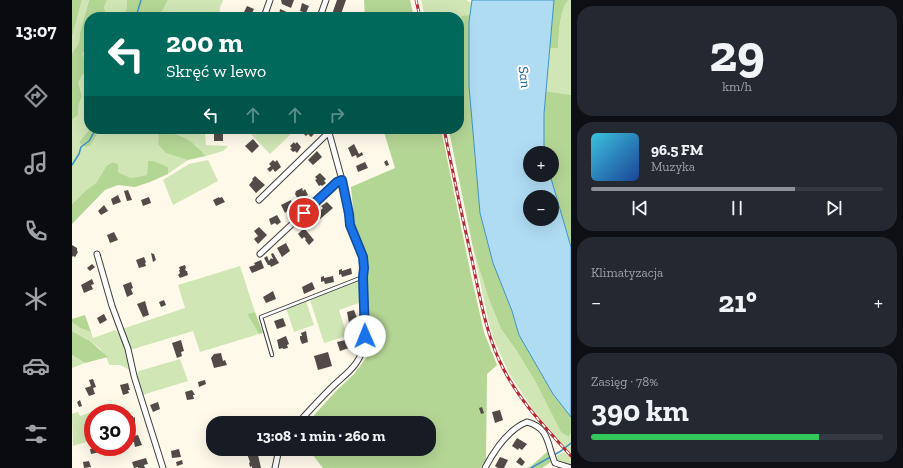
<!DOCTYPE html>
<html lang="pl">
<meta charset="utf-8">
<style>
body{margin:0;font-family:"Zilla Slab",serif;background:#242831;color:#f1f3f6;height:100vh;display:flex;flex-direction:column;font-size:15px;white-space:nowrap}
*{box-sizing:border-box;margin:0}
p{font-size:13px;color:#9ea1a6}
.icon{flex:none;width:22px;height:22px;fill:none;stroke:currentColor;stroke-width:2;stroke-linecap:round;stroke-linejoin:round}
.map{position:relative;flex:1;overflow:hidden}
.drawer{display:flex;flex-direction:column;gap:6px;padding:6px;background:#0d0f14;width:332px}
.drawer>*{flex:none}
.top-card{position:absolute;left:12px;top:12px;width:380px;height:122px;border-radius:16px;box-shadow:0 4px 16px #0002;background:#00695c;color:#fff;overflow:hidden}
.buttons{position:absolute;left:451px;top:146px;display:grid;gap:8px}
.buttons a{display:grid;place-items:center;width:36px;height:36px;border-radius:50%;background:#171b24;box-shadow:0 4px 16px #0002;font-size:20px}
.speed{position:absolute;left:12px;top:404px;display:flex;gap:8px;font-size:20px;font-weight:700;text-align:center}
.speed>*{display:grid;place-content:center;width:52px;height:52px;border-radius:50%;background:#171b24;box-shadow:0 4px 16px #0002;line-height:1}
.speed .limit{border:6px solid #d22;background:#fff;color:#111}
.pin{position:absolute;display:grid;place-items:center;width:34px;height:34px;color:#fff;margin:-17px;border:2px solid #fff;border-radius:50%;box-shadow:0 1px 4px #0007}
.me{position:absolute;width:44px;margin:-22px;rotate:359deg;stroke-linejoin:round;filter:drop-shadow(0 0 3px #0008)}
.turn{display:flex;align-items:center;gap:14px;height:84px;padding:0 16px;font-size:18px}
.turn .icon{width:52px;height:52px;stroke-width:2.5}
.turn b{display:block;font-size:28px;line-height:34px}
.lanes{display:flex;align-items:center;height:38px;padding:0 16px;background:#0003;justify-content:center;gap:20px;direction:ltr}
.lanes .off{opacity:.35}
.big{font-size:30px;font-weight:800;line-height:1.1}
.drawer .widget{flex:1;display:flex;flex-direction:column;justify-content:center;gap:6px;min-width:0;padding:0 14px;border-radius:16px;background:#242831}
.drawer .dial{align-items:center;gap:0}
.dial b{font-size:52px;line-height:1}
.song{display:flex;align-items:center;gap:12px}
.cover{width:48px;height:48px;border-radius:6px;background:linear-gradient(135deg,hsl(190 70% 55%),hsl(220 70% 35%))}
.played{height:4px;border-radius:2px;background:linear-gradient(90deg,#8c9099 70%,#363941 70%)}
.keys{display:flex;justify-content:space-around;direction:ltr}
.heat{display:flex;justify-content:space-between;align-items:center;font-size:22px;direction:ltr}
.charge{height:6px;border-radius:3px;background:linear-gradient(90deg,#34c759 78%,#363941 0)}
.trip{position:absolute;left:134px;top:416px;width:230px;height:40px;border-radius:16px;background:#171b24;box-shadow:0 4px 16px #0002;font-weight:800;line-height:40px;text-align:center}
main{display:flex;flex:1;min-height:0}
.menu{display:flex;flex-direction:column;width:72px;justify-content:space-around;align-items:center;background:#090b0e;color:#9ea1a6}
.menu .icon{width:28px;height:28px}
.menu .active{color:#8c9099}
.menu b{font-size:18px;color:#f1f3f6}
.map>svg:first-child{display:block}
.green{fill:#d0e6b5}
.forest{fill:#b4d695}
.water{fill:#b0dcf3;stroke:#3b93c6;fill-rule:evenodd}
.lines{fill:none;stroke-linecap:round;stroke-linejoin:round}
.stream{stroke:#3b93c6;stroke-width:1.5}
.building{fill:#524b48}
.service-casing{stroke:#3e3e3e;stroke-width:4.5}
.minor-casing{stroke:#3e3e3e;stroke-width:7}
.service{stroke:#fff;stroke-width:2.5}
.minor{stroke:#fff;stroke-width:5}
.rail-casing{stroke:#b32a35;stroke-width:3}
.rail{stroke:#fff;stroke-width:1.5;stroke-dasharray:4.5;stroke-linecap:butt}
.route-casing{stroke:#114b97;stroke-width:10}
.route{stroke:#1a73e8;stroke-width:7}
.labels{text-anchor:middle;stroke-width:4;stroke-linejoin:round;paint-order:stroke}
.water-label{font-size:14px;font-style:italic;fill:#1b6495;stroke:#fff}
</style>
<main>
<nav class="menu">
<b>13:07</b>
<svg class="icon active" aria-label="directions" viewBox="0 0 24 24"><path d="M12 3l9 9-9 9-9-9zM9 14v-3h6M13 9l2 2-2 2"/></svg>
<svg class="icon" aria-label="music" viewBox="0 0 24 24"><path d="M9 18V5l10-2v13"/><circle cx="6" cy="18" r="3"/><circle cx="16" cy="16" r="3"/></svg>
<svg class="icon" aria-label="phone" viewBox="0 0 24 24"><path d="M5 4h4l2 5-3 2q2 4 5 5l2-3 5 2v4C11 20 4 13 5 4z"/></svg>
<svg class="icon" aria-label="climate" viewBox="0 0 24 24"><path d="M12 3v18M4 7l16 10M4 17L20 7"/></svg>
<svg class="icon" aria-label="car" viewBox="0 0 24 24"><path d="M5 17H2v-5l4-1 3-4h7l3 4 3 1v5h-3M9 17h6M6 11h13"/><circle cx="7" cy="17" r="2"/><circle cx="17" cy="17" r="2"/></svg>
<svg class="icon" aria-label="filters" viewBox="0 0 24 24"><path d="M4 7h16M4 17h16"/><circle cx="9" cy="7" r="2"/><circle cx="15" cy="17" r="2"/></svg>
</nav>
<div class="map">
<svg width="499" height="468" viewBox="0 0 499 468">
<rect width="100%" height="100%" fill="#fef9e9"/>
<!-- green -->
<path class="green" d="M10,0H17L8,33L7,43L0,53V37Z
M35,0H55V8L51,17H35L32,7Z
M96,0H151L148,8L147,17H87Z
M349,0H394L400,3L398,15L390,17L387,28V17H353Z
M497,0H499V95L474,91L477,48H486C487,36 487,7 497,0Z
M16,47L17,48V129H18L8,141L19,145L28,129H85L94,152L116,160L96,174V167L76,161L75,175L59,178L46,172V164L41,162L35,165L24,183L14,190L0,204V120L6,115V107L10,96L6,83L9,77L16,69L9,53Z
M93,129H118V134H133L134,145L156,146L151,151L134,156L124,145L93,131Z
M176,129H218L221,132L198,154L175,130Z
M136,160L146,181L101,205L91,180L117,164Z
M401,248L416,297L429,329L444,350L463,381L489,431L497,437L499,433V454L461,410L437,373L422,340L416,319Z
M168,266L183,312L175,314L187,334L128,352L121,331L58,350L50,329L113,308L106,285Z
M289,280L290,302L267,310L275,336L252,343L238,300Z
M234,301L242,325L222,332L214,308Z
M0,322L8,328L19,332L21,338L43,330C54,338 56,356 58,369H56L48,365H37C34,348 14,338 0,331Z
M0,355L13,363L0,368Z
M108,359L116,381L70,395L64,376L67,371Z
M44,404L47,413H21V440L1,446L0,414L6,412L8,416Z
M492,452L499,458V467L484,462L482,457Z"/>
<!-- forest -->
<path class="forest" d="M0,0H10L0,37Z
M17,0H35L32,7L35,17H17V48L10,53L16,69L9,77L6,83L10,96L6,107V115L0,120V53L7,43L8,33Z
M55,0H96L87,17H51L55,8Z
M292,0H338L342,17H293Z
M482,0H497C487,8 487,36 486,48H477Z
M398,15L397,86L408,213L421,263L440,311L447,335L481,394L499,417V433L497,437L489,432L463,381L444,350L429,329L416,297L401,248L377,131L378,129H387V111H390V105L387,101V28L390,16Z
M474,91L499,95V247L478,175H480V153H472V114Z
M18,129H28L19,145L13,147L7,142Z
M85,129H93V131C113,137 120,140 134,156L116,160L94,153L86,144L87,137Z
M311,129H369L399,275L412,332L425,365L415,374L414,460L408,468H251L236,449H357V423H235L263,392L282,374L297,354L295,254L283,229L279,187L323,168Z
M76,161H81L96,167V174L78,182L63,187L46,185L33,190L0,224V204L14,190L24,183L35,165L41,162L46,164V172L59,178L75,175Z
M183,312L191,333L187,334L175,314Z
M13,315L19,332L8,328L0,322V319Z
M0,331L18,341L36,357L13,363L0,355Z
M475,452H477L479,462L470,468H453L458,467Z"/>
<!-- water -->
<path class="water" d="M400,0H482L472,114V153H458V175H478L499,247V417L481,394L447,335L440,311L421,263L408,213L397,86V22ZM458,197H480V219H458Z"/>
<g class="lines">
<!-- stream -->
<path class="stream" d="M64,17L69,0
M0,165L7,154L9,147L17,141L24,129
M459,468L489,451L499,443"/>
</g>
<!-- building -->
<path class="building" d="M209,0H222L219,8L210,4Z
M265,0H274L268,17H259Z
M230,3L237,6L234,13L228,11Z
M175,6L182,9L179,15L172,12Z
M208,9L217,13L215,17H207Z
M142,129H151V141H142Z
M235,129H241L244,132L239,137L236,134L234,136L231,133Z
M181,139L187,146L180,153L173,146Z
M222,142L223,144L225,142L229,147L225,153L223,151L221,152L218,149L220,148L218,146Z
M282,144L287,154L290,152L291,155L285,158L284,155L280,157L276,148Z
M245,151L250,157L241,165L236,160Z
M201,160L203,162L205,160L209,167L203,172L201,169L198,172L195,169L199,166L197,164Z
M315,160L317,165L314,166L312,162Z
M293,162L296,168L286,172L284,166Z
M248,173L254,179L252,181L254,183L250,186L249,185L247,186L243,180L245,179L243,177Z
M183,176L193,185L184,193L177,185L181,180L180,179Z
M230,188L231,191L233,189L236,195L226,199L223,194L224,191Z
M56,190L60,200L55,201L52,191Z
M46,195L49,202L41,205L39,199Z
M77,197L79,203L71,206L69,200Z
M147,197V198L150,197L153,202L144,206L141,200Z
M219,200L223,209L221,210L220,208L217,209L213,213L209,205Z
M255,202L261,208L247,220L242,214L248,209L249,210L251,208L249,206Z
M32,205L36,211L29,215L26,211Z
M205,215L209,222L205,225L203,223L199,225L197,219Z
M187,227L195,235L186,244L182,239L186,236L182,231Z
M232,228L242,240L237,245L233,240L234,239L232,237L230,239L226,234Z
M42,232L46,240L38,243L35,235Z
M214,243L218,251L210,257L205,248Z
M0,245L5,248V251L6,252L3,257L1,256L0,257Z
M79,253L82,254L84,260L81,262Z
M201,253L207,263L199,267L198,265H196L192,258L195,256L197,261L199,258L200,259H201L199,254Z
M72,257L74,262L73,263L74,266L67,268L64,260Z
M189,260L192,268L180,273L177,267L183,265L182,263Z
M20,264L23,267L18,271L15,268Z
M113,265L114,268L113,269L114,271H115L116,275L108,278L106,275L108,273L107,270H108L107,267Z
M279,268L280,274L270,277L269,274L267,275V270L270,269V271Z
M252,276V278L261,276L262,282L253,284L252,281L249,282V277Z
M20,279L22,284L19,285L21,289L12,293L9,285Z
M59,282L61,288L59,289L61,294L55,297L51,285Z
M240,282L243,289L232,294L230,287Z
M201,291L204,299L194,303L191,297Z
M92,300L94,305L89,307L87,302Z
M73,301L77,315L71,317L65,304Z
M282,310L285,318L283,319L284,321L282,322L277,323L275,312Z
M32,314L35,320L28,324L25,318Z
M211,318L214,326L205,329L202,321Z
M234,331L236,342L230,344L228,339V336H230L229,333Z
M214,336L217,344L215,345L216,348L211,349V348L207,349L205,340Z
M278,339L280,347L268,351L265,342Z
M109,340L112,351L109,352L110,356L105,358L100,343Z
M256,352L260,366L246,370L242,356Z
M149,353L151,361L153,360L155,365L142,368L139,358L142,354Z
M21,379L24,387L21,388L23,394L17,396L13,388L19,386L17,380Z
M133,380L134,384L127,387L126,382Z
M56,383L58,390H56L57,393L51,395L48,385Z
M120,390L123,395H121L122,399L115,400L113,392Z
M8,400L10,406L7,407L5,402Z
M86,402L88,409L81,412L78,405Z
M410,407L412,413L409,414L407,408Z
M428,410L431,420L423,423L420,412Z
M61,416V418L63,417V423L56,425L55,417Z
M211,416L213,421L209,422L207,418Z
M66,435L70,445L63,447L62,442H60L58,437Z
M445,438L455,444L450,450L447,448L446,450L440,446Z
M27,447L28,452L19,454L18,449Z
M107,449L109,457L100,458L99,451Z
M182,449L184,456L186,455L189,468H180V466L178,467L177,463L178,462L174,451Z
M428,457L436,460L432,468H426L423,466Z
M448,457L453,462L450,466L444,462Z
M74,458L76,464L72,465L73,468H66V467L62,468L60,462Z
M110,460L111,464L105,466L104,462Z
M17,461L19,467L12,468L11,462Z"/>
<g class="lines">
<!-- service casing -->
<g class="service-casing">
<path id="service" d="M200,355L189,317L291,277"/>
</g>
<!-- minor casing -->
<g class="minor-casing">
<path id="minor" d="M192,17L198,0
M248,17L254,0
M187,200L257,132
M25,254L40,306L56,349L62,376L91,468
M188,254L265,182L270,180
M226,423C236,412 247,400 258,389C274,373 287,367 293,343L291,277L292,268L291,257L278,225L277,214L270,180L256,129
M203,468L207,449
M413,468C422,451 437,429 455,422C478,428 475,445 483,463L499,468"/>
</g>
<!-- service -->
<use href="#service" class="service"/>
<!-- minor -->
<use href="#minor" class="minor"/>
<!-- rail casing -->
<g class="rail-casing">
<path id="rail" d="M344,0L348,17
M372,129C381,173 390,216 400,260C408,297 414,336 432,370C449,403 475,429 499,456"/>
</g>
<!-- rail -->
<use href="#rail" class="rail"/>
</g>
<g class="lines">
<!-- route casing -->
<g class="route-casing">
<path id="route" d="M232,213L265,182L270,180L277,214L278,225L291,257L292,268L291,277L293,336"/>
</g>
<!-- route -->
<use href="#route" class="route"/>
</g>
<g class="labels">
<!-- water labels -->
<g class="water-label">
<text transform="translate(453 77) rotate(82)" y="5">San</text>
</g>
</g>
</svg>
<div class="buttons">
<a>+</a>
<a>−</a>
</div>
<div class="speed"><div class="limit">30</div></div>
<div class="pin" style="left:232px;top:213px;background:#d93025"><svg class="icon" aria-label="arrive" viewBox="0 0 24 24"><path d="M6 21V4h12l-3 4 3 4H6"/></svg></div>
<svg class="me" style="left:293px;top:336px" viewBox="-20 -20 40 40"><circle r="19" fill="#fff"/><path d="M0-13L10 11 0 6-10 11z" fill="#1a73e8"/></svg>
<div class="trip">13:08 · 1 min · 260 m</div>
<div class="top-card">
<div class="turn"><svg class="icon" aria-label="left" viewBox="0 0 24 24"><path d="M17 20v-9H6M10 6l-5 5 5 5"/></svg><div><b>200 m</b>Skręć w lewo</div></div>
<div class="lanes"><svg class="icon" aria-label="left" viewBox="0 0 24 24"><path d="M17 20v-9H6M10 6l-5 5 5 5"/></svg><svg class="icon off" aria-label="ahead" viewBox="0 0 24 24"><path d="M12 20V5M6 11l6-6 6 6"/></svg><svg class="icon off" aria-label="ahead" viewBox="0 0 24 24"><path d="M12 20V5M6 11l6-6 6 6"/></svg><svg class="icon off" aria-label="right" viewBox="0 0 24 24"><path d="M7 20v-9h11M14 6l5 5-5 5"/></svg></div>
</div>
</div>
<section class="drawer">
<div class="widget dial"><b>29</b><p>km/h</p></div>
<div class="widget">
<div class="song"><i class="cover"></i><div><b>96.5 FM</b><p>Muzyka</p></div></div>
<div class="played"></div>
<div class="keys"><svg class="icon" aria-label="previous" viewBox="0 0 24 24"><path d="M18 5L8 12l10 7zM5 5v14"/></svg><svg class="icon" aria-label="pause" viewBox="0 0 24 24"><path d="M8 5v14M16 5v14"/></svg><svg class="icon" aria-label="next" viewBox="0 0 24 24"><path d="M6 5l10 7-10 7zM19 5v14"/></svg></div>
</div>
<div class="widget"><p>Klimatyzacja</p>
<div class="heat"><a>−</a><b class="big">21°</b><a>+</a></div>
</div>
<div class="widget"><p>Zasięg · 78%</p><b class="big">390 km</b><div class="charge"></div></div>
</section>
</main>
